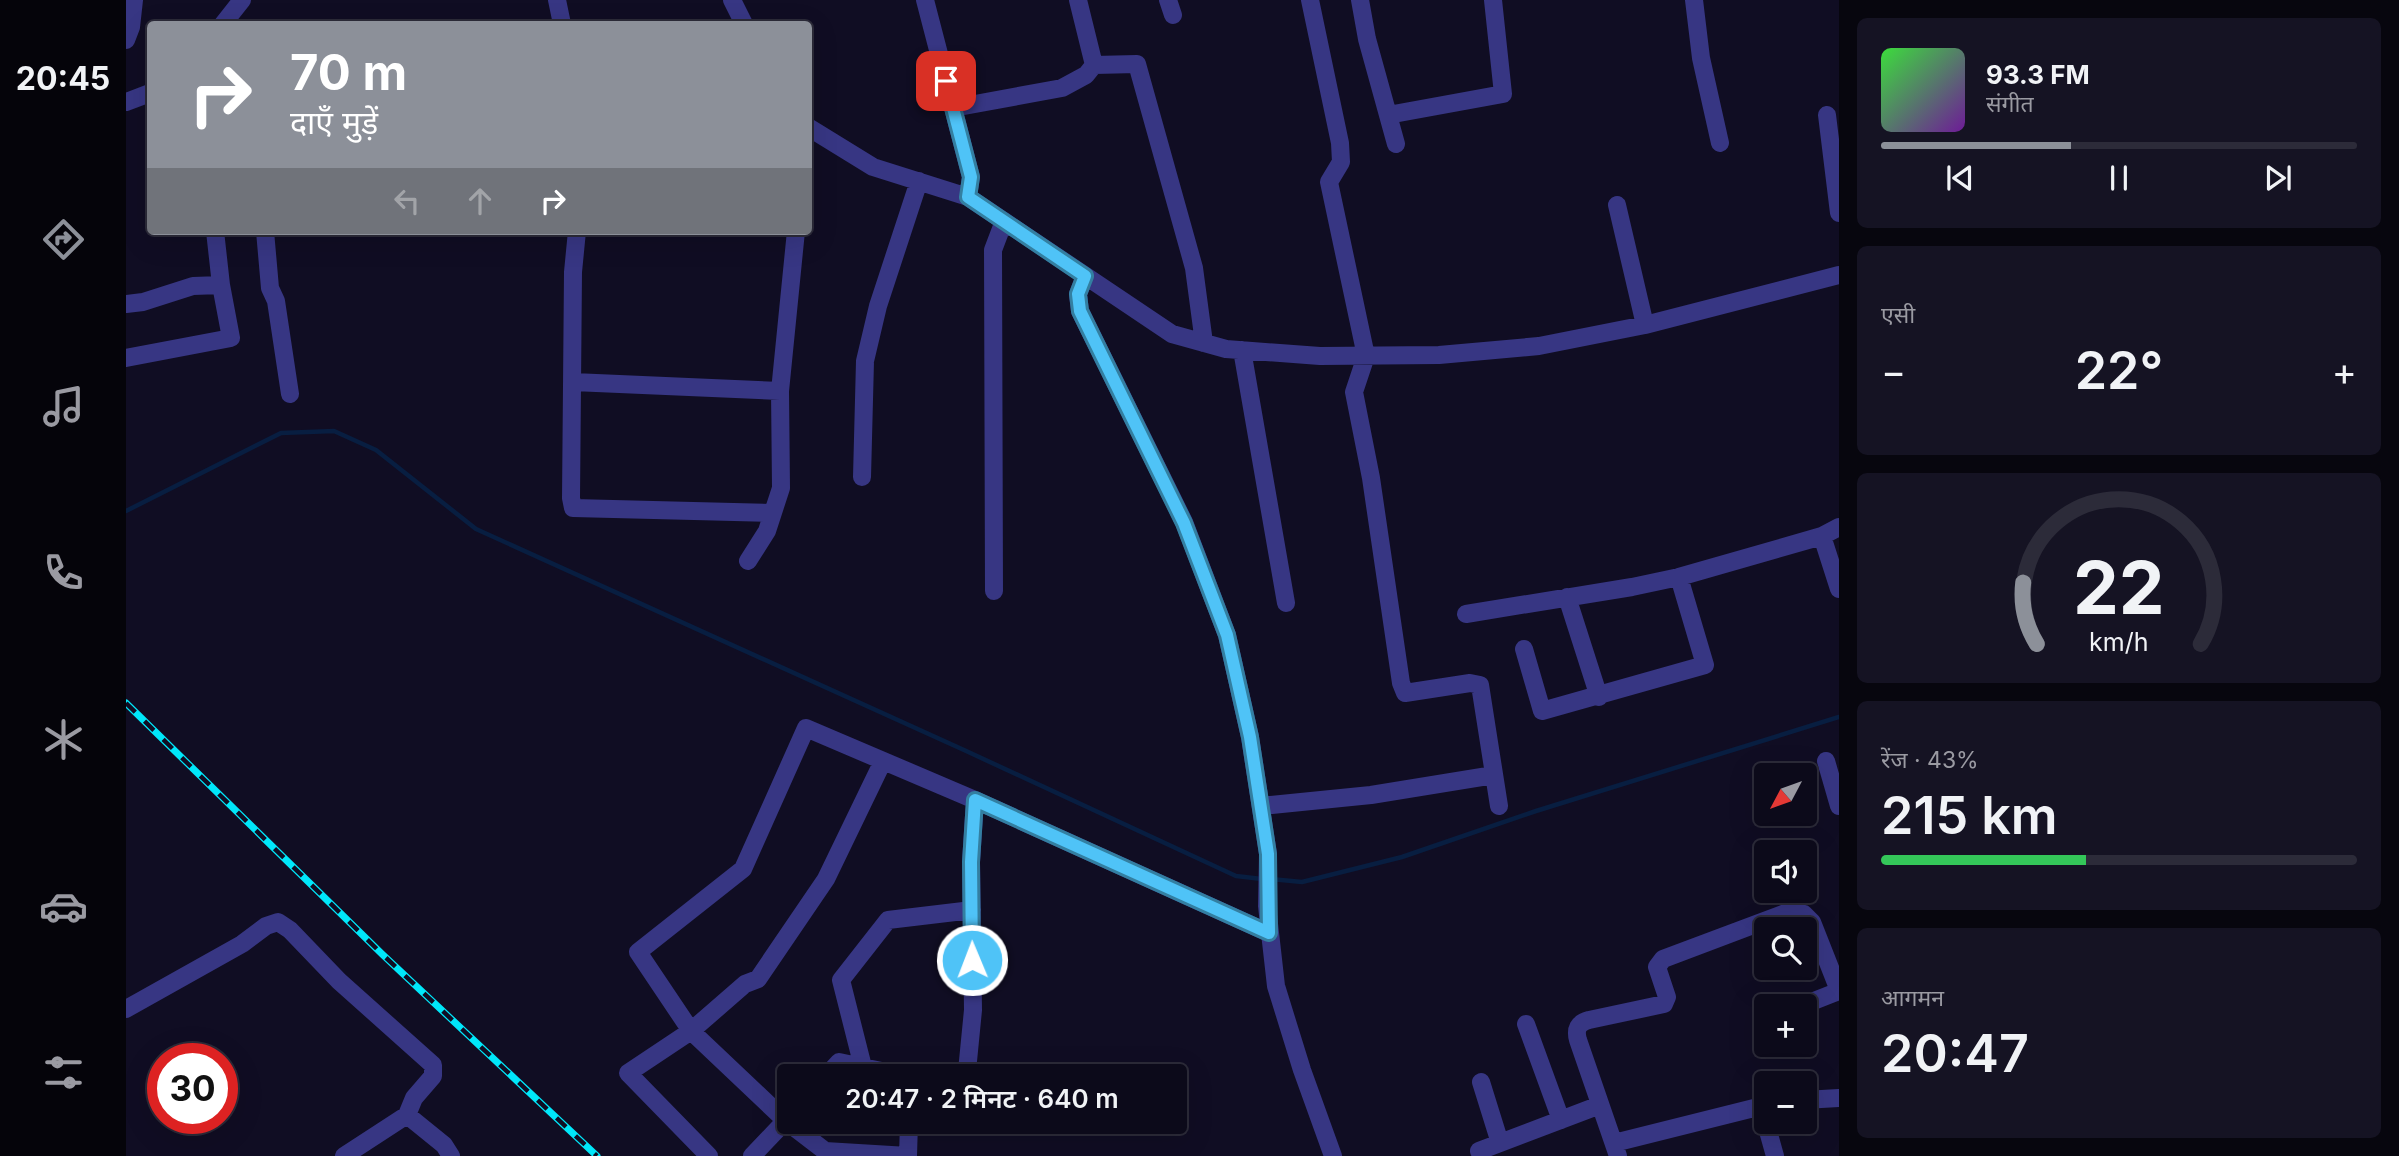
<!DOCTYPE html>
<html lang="hi">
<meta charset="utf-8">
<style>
body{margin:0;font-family:Inter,"Noto Sans Devanagari",sans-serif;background:#151323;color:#f1f3f6;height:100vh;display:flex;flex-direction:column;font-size:26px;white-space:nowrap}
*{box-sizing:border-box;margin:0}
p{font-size:23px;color:#9a9aa2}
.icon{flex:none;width:38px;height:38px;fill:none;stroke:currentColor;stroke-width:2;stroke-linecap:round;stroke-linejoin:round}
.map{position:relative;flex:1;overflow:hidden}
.side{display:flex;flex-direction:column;gap:18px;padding:18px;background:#07060e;width:560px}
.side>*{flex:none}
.banner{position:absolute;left:21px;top:21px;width:665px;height:214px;border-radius:7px;box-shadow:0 7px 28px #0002,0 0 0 2px #2c2b39;background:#8c9099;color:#fff;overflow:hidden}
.needle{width:46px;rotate:229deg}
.buttons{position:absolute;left:1628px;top:763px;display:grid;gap:14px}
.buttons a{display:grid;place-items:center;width:63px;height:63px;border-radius:7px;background:#0c0a1a;box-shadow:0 7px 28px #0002,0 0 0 2px #2c2b39;font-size:35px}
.speed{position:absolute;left:21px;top:1043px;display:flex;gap:14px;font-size:35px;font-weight:700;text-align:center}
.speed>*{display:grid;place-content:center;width:91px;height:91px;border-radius:50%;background:#0c0a1a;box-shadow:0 7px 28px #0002,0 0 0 2px #2c2b39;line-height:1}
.speed .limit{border:10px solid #d22;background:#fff;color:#111}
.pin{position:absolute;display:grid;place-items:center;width:60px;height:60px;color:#fff;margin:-30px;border-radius:14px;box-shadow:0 4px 10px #0006}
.me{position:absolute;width:77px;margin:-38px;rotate:359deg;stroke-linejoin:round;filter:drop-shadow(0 0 5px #0008)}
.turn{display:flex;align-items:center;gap:24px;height:147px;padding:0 28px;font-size:32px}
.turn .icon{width:91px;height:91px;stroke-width:2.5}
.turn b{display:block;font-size:49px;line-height:60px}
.lanes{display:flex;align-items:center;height:66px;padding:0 28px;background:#0003;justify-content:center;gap:35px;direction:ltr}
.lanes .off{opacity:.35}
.big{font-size:52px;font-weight:600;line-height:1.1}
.side .card{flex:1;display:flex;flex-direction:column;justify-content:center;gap:10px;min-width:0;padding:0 24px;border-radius:10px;background:#151323}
.side .dial{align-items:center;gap:0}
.dial svg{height:182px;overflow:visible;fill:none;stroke:#2c2b39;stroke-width:7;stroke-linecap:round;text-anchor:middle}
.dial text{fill:#f1f3f6;stroke:none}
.song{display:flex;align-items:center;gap:21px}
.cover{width:84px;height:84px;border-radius:10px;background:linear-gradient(135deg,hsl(120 70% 55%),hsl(280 70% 35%))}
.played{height:7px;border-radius:4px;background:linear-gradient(90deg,#8c9099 40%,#2c2b39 40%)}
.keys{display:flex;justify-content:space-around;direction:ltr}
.heat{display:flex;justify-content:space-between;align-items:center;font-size:38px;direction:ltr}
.charge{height:10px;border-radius:5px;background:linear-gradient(90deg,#34c759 43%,#2c2b39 0)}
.trip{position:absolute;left:651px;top:1064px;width:410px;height:70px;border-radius:7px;background:#0c0a1a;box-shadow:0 7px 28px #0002,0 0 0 2px #2c2b39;font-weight:600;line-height:70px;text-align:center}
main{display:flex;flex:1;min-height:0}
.tab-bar{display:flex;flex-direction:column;width:126px;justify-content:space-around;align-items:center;background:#05040a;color:#9a9aa2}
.tab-bar .icon{width:49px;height:49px}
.tab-bar .current{color:#8c9099}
.tab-bar b{font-size:32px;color:#f1f3f6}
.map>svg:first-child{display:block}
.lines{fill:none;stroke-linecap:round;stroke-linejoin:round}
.stream{stroke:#081e41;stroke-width:4.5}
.minor{stroke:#373683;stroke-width:18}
.rail-casing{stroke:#00e7fa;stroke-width:7}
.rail{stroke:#100d23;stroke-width:4.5;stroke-dasharray:13;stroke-linecap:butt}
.route-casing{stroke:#337fa1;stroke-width:18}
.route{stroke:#4fc3f7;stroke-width:12}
</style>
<main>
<nav class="tab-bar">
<b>20:45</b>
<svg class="icon current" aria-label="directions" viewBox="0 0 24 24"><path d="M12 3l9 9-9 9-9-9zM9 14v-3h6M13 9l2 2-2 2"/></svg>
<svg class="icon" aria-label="music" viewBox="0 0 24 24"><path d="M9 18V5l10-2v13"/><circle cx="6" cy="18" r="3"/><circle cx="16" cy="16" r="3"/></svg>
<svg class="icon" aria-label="phone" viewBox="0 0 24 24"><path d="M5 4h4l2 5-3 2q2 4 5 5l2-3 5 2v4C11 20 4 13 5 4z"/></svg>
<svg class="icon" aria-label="climate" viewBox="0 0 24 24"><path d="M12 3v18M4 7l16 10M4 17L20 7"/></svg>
<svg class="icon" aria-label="car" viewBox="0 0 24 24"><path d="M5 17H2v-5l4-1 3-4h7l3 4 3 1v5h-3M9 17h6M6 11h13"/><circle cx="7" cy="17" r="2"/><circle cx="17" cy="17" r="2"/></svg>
<svg class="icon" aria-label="filters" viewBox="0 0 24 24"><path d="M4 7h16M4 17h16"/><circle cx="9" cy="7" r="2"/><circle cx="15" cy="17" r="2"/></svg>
</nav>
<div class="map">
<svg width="1713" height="1156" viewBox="0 0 1713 1156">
<rect width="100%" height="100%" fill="#100d23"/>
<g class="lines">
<!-- stream -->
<path class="stream" d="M0,511L155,433L208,431L250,450L350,529L838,750L1110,876L1136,879
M1145,879L1176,882L1276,857L1410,811L1713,717"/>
<!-- minor -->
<path class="minor" d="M431,0L436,24
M606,0L618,24
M799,0L845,177L842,197
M952,0L968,65
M1042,0L1047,15
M1184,0L1214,143L1215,162L1203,182L1240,356L1228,392L1245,478L1275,683L1279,693L1344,683L1354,685L1373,806
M1234,0L1241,39L1270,144
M1568,0L1575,58L1594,143
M97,24L116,0
M0,40L5,27L8,0
M968,65L1011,64L1068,268L1078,343
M0,102L24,93
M827,108L936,88L960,75L968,65
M1262,115L1377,94L1367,0
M1701,115L1713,213
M682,127L747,167L842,197L1046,334L1100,349L1194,356L1313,355L1413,346L1519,325L1713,275
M1491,205L1519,325
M139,231L144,288L150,301L164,394
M451,231L447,272L445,498L447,508L646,513
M959,276L952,294L954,311L1058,522L1101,635L1124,737L1142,854L1141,906L1150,986L1176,1070L1207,1156
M0,304L17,302L67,286L95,285
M1116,350L1160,603
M0,358L105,338L95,285L89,231
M447,382L654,391
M736,477L739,361L752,306L793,181
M1696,536L1713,589
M622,561L641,531L655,488L654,391L670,231
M868,591L867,250L878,221
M1441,597L1473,697
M1340,614L1506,587L1553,577L1696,536L1713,527
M1398,649L1416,711L1579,665L1553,577
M1700,761L1713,806
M1135,806L1245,795L1368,775
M0,1009L116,944L140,926L152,922L164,930L213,981L307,1065V1076L288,1098L281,1115
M1400,1024L1435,1120
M737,1067L715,980L762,920L846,910
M700,1076L713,1062L779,1076
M786,1076L841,1071L847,1010L845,862L849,800
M1355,1082L1374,1143
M1678,1100L1713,1098
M1635,1106L1649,1156
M1488,1143L1640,1105
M1353,1151L1474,1105
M218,1156L281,1115L318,1145L325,1156
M583,1156L502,1073L565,1031L619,984L632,979L700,879L757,761
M626,1156L663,1117
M782,1156L699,1151L660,1121L565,1031L512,952L617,869L680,728L849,800L1143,933
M782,1156L783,1122
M1492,1156L1452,1040C1449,1029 1452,1023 1463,1020L1538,1004L1541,997L1531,967L1537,959L1662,912L1678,914L1686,922L1712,988L1708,993L1675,1006"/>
<!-- rail casing -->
<g class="rail-casing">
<path id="rail" d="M0,703L256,954L471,1156"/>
</g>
<!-- rail -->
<use href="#rail" class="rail"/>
</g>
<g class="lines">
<!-- route casing -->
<g class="route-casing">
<path id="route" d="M820,81L845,177L842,197L959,276L952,294L954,311L1058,523L1101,635L1124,737L1142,854L1143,933L849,800L845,862L846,960"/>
</g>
<!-- route -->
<use href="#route" class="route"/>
</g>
</svg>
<div class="buttons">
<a><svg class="needle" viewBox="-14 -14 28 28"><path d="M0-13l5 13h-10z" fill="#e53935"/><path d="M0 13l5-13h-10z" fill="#9a9aa2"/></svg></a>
<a><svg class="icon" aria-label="sound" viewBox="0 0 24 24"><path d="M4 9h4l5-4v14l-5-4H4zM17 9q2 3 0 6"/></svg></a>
<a><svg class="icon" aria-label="search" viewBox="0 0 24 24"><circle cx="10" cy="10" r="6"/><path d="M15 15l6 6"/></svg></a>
<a>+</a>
<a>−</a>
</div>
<div class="speed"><div class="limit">30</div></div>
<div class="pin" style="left:820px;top:81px;background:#d93025"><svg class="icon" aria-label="arrive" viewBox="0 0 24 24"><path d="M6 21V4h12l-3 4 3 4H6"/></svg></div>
<svg class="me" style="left:846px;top:960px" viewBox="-20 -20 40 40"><circle r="17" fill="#4fc3f7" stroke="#fff" stroke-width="3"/><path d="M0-11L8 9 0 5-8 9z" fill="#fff"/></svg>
<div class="trip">20:47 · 2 मिनट · 640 m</div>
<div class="banner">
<div class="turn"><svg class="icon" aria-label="right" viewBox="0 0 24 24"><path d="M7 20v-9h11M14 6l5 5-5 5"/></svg><div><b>70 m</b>दाएँ मुड़ें</div></div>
<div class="lanes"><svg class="icon off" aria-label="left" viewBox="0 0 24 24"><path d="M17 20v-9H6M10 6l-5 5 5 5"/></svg><svg class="icon off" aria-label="ahead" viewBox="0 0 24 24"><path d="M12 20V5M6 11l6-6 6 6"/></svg><svg class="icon" aria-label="right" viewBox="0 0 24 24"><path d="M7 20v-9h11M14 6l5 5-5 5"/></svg></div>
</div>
</div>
<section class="side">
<div class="card">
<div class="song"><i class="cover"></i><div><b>93.3 FM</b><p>संगीत</p></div></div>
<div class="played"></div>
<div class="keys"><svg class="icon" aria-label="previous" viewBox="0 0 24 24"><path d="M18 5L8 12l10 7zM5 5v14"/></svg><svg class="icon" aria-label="pause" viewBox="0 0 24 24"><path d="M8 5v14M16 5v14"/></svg><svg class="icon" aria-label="next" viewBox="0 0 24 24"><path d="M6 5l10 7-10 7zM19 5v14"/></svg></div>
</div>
<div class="card"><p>एसी</p>
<div class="heat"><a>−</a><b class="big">22°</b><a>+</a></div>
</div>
<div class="card dial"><svg viewBox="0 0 100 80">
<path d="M14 69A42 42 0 1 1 86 69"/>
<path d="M14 69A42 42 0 0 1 8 42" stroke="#8c9099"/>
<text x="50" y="56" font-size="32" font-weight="700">22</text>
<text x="50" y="72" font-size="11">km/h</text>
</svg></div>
<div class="card"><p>रेंज · 43%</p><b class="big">215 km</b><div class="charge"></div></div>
<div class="card"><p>आगमन</p><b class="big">20:47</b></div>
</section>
</main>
